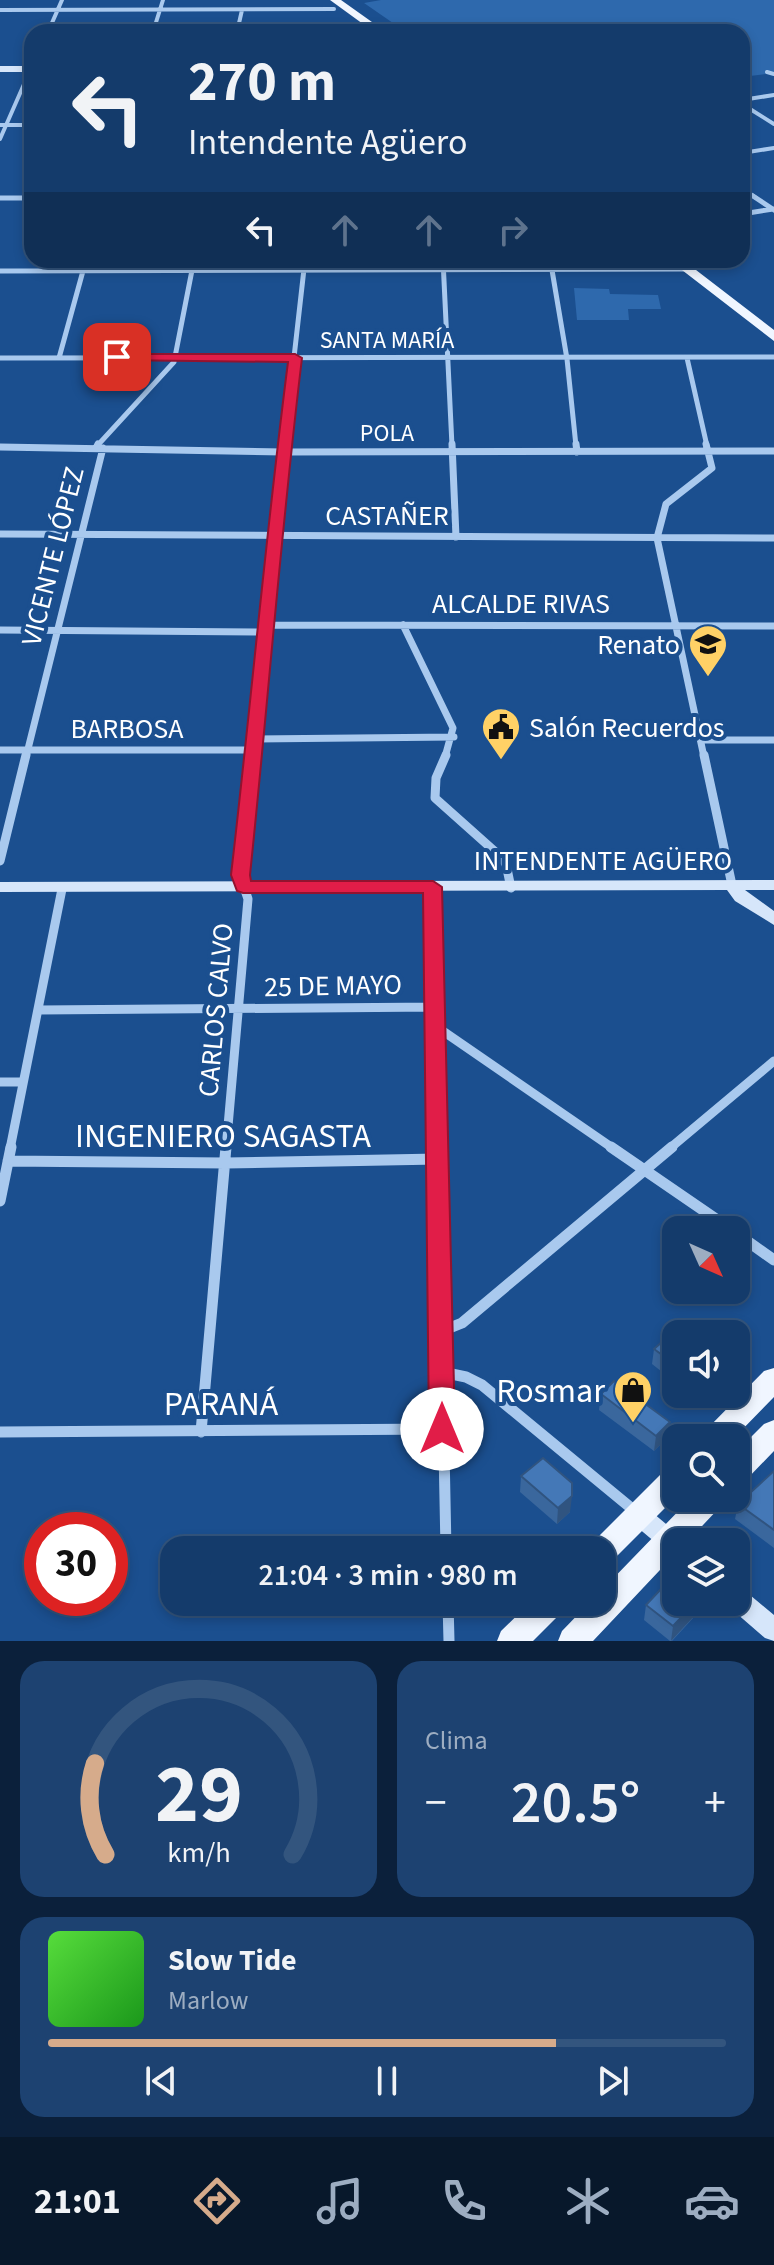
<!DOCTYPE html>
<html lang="es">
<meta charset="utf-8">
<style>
body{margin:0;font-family:"Source Sans 3",sans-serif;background:#1d4271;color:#f1f3f6;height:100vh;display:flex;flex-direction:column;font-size:30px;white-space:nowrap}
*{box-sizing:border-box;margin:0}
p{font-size:26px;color:#9dadc1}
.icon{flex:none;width:44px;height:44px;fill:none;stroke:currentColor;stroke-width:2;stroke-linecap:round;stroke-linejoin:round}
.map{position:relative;height:1641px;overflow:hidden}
.drawer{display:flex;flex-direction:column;gap:20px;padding:20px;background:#0b203b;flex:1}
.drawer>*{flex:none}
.hud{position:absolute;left:24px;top:24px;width:726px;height:244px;border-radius:24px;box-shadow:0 4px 12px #0003,0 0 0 2px #33557e;background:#143b6b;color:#f1f3f6;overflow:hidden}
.needle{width:52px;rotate:135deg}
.tools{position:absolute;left:662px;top:1216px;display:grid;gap:16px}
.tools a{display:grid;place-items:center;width:88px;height:88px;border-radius:16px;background:#143b6b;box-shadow:0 4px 12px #0003,0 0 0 2px #33557e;font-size:40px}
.speed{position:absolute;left:24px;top:1512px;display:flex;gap:16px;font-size:40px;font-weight:700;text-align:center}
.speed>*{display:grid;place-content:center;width:104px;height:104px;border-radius:50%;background:#143b6b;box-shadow:0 4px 12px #0003,0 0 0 2px #33557e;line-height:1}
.speed .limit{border:12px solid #d22;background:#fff;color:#111}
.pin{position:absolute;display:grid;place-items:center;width:68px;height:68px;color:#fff;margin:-34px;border-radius:16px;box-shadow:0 4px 12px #0006}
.me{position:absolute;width:88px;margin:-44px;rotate:0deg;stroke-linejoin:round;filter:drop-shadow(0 0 6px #0008)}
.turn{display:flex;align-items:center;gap:28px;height:168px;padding:0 32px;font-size:36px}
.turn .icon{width:104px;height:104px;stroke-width:2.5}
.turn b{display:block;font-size:56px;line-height:68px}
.lanes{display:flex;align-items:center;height:76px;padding:0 32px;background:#0003;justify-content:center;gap:40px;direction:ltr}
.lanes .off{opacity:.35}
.big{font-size:60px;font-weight:600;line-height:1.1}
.drawer .widget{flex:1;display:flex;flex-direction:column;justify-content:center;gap:12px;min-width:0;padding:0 28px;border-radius:24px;background:#1d4271}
.drawer .dial{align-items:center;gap:0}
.dial svg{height:208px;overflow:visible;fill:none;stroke:#33557e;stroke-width:7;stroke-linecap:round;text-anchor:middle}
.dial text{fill:#f1f3f6;stroke:none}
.song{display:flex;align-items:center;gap:24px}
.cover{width:96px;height:96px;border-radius:12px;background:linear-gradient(135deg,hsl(110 70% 55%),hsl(120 70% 35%))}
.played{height:8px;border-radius:4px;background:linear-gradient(90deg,#d6ab8b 75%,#33557e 75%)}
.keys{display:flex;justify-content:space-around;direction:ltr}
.heat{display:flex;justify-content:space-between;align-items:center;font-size:44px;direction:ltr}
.drawer .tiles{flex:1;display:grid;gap:20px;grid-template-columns:1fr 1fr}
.widget:last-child{grid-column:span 2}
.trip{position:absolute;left:160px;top:1536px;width:456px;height:80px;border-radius:24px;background:#143b6b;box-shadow:0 4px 12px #0003,0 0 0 2px #33557e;font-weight:600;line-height:80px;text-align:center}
.dock{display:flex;height:128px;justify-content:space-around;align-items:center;background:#08182b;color:#9dadc1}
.dock .icon{width:56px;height:56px}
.dock .selected{color:#d6ab8b}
.dock b{font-size:36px;color:#f1f3f6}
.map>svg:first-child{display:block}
.green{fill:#2e69ad}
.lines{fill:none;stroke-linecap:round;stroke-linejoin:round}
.street-far4{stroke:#a9c9ee;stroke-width:4}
.street-far3{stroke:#a9c9ee;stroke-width:5}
.street-far2{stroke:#a9c9ee;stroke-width:7}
.street-far1{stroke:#a9c9ee;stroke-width:9}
.street{stroke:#a9c9ee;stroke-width:11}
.secondary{fill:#d6e6fa;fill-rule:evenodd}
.primary{fill:#f0f6ff;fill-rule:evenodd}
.wall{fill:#3a679d}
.shaded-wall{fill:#305480}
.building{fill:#4478b7;stroke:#305480;stroke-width:2}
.route{fill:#e11d48;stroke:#92132f;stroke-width:2}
.labels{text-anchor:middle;stroke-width:8;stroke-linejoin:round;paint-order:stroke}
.far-street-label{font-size:24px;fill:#fff;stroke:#1b4f8f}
.street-label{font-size:28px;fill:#fff;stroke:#1b4f8f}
.poi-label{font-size:28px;fill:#fff;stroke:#1b4f8f;text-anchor:end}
.near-street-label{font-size:34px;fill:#fff;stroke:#1b4f8f}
.near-poi-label{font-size:34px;fill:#fff;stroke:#1b4f8f;text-anchor:end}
</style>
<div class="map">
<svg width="774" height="1641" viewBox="0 0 774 1641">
<rect width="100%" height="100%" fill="#1b4f8f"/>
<!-- green -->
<path class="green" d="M381,0H774V73L742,77V32H406L364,3Z
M574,288L609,289L610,294L658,295L661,309H628L629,320H577Z"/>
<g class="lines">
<!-- street-far4 -->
<path class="street-far4" d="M0,10L334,9
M48,32L62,0
M153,32L163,0
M237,32L242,10
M767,72L774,74
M742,100L774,95
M742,104L774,124
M0,125H32
M0,139L32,66
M742,153L774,148
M742,188L756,198"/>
<!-- street-far3 -->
<path class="street-far3" d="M753,196L774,210
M0,198H32
M742,214L773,209
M443,260L452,446
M552,270L567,359L576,446
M0,271L687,269
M0,358L774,357
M59,358L86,260
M687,358L707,446
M97,446L174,362L194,260
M284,446L305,260"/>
<!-- street-far2 -->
<path class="street-far2" d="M452,444L456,537
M576,444L577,452
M0,447L283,452L774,451
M96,448L98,444
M0,534L774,538
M268,625L774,626
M403,625L453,728L445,757
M0,630L267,632
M255,739L454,737
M701,740H774
M0,750H254
M26,757L103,448
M253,757L284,444
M704,757L657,538L666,504L712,468L706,444"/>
<!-- street-far1 -->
<path class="street-far1" d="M446,755L436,778L435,798L500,856L506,864L511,888
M704,755L732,885
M0,861L26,755
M433,887L438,1149
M39,1010L436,1007
M437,1027L614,1149
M0,1082H22
M10,1149L62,889
M226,1149L248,899L240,875L253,755
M669,1149L774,1061"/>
<!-- street -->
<path class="street" d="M438,1147L446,1550
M611,1147L732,1230
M8,1161L226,1163L438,1159
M0,1201L11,1147
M736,1233L774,1260
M442,1331L462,1323L672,1147
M442,1372L466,1377L482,1385L636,1512
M0,1432L442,1429
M201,1432L226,1147
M448,1602L449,1641"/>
<!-- secondary -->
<path class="secondary" d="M0,66H32V72H0Z
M774,880V890H745L774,911V925L735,901L727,890L0,892V882Z
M639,1505L647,1508L684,1539L686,1542H676V1556L668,1553L631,1522L627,1515L631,1508Z
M736,1587L744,1590L774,1615V1641L765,1638L728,1606L726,1602H736Z"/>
<!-- primary -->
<path class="primary" d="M330,0H341L386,32H374Z
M669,260H683L774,330V341Z
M774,1368V1397L734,1438H702L706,1430L764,1371Z
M774,1420V1451L746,1480L736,1483V1452L764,1424Z
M676,1466V1497L612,1561L602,1565V1550H588L592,1543L666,1469Z
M691,1498H724L720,1507L687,1542H676V1553L593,1641H558L562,1631L590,1602H602V1590Z
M531,1602H566L562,1612L533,1641H497L501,1631Z"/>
</g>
<!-- wall -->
<path class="wall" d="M676,1337V1383L652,1364L654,1349Z
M601,1394L667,1438L654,1451L599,1410Z
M774,1471V1548L735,1519L738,1504Z
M521,1476L570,1512L557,1524L520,1492Z
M707,1603L672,1641H670L644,1620L646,1605Z"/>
<!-- shaded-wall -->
<path class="shaded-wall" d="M670,1422L667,1438L654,1451L656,1436Z
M572,1496L570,1512L557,1524L558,1508Z
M696,1602H707L671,1641L673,1626Z"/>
<!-- building -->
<path class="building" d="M671,1334L676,1337V1365L654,1349Z
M614,1381L670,1422L656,1436L601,1394Z
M543,1458L572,1483V1496L558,1508L521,1476Z
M774,1471V1530L738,1504Z
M676,1573V1602H696L673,1626L646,1605Z"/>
<!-- route -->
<path class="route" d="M117,354H295L302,358C281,530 268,703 250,875L251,881H433L442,887L455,1429L451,1436L442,1439L433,1436L429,1429L423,893H243L237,891L231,875C251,704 266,532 288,362L113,360V355Z"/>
<!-- icons -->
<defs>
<g id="school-pin" transform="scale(2)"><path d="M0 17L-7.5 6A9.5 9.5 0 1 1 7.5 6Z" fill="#ffd166" stroke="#1b4f8f"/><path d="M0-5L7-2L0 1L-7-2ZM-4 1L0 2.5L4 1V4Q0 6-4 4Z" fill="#111"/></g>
<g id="civic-pin" transform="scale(2)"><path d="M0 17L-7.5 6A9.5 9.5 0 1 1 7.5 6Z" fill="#ffd166" stroke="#1b4f8f"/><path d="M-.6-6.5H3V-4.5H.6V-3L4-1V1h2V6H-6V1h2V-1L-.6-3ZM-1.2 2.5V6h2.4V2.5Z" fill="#111"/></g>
<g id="shop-pin" transform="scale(2)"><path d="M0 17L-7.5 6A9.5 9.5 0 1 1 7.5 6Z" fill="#ffd166" stroke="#1b4f8f"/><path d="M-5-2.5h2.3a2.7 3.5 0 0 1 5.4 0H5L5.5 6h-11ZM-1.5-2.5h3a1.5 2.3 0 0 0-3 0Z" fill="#111"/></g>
</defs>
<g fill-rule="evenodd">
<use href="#school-pin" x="708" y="644"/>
<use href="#civic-pin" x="501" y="727"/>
<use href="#shop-pin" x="633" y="1390"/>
</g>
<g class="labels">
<!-- far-street labels -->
<g class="far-street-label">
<text x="387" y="348">SANTA MARÍA</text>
<text x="387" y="441">POLA</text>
</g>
<!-- street labels -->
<g class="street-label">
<text x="387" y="525">CASTAÑER</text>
<text transform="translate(52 556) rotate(-76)" y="10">VICENTE LÓPEZ</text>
<text x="521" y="613">ALCALDE RIVAS</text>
<text x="127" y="738">BARBOSA</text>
<text x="603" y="870">INTENDENTE AGÜERO</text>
<text transform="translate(333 985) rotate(-1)" y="10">25 DE MAYO</text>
<text transform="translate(215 1010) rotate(-85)" y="10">CARLOS CALVO</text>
</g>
<!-- poi labels -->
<g class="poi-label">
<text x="680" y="654">Renato</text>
<text x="529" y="737" text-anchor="start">Salón Recuerdos</text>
</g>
<!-- near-street labels -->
<g class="near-street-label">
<text x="223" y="1147">INGENIERO SAGASTA</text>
<text x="221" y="1415">PARANÁ</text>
</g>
<!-- near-poi labels -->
<g class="near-poi-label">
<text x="605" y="1402">Rosmar</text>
</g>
</g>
</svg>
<div class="tools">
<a><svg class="needle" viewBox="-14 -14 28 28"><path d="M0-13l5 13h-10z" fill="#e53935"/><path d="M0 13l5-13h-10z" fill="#9dadc1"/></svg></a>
<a><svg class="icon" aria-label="sound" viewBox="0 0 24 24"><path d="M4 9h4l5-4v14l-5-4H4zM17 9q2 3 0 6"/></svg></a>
<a><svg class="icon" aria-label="search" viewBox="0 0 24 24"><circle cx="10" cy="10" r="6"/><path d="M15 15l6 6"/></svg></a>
<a><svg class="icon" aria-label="layers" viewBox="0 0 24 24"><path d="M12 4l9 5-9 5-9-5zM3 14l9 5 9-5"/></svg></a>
</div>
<div class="speed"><div class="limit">30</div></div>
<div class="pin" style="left:117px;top:357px;background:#d93025"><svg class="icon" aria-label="arrive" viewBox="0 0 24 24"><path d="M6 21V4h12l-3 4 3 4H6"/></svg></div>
<svg class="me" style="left:442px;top:1429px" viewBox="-20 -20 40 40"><circle r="19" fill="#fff"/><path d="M0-13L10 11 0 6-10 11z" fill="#e11d48"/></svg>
<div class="trip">21:04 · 3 min · 980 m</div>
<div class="hud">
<div class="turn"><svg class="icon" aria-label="left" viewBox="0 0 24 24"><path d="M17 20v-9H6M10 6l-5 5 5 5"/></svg><div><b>270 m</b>Intendente Agüero</div></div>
<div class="lanes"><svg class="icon" aria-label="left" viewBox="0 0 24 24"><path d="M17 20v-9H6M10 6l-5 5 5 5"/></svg><svg class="icon off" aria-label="ahead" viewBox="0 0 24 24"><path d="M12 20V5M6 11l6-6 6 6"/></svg><svg class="icon off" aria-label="ahead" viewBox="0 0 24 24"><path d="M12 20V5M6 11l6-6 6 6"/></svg><svg class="icon off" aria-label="right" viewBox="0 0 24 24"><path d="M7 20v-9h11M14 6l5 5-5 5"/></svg></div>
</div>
</div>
<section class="drawer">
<div class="tiles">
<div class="widget dial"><svg viewBox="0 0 100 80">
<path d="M14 69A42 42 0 1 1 86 69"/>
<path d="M14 69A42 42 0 0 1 10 34" stroke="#d6ab8b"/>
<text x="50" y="56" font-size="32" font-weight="700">29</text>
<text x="50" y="72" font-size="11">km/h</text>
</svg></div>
<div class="widget"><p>Clima</p>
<div class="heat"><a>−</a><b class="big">20.5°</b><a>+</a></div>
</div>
<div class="widget">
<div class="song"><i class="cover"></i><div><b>Slow Tide</b><p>Marlow</p></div></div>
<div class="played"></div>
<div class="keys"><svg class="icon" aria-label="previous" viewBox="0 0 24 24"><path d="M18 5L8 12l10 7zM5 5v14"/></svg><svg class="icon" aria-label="pause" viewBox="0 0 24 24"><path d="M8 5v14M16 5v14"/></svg><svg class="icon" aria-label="next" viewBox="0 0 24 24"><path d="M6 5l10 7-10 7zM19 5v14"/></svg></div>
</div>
</div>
</section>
<nav class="dock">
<b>21:01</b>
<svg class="icon selected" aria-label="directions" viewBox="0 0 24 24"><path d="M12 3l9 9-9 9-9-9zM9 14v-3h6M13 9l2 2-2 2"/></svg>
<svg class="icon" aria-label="music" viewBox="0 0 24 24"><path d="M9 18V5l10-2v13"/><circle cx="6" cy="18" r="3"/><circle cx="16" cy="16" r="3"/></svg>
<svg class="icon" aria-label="phone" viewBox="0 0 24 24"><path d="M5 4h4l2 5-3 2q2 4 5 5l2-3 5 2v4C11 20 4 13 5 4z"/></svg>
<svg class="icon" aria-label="climate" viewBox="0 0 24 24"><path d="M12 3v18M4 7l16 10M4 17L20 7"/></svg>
<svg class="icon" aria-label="car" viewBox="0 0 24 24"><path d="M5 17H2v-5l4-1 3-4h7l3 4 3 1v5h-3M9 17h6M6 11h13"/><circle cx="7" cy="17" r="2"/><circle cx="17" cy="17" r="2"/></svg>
</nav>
